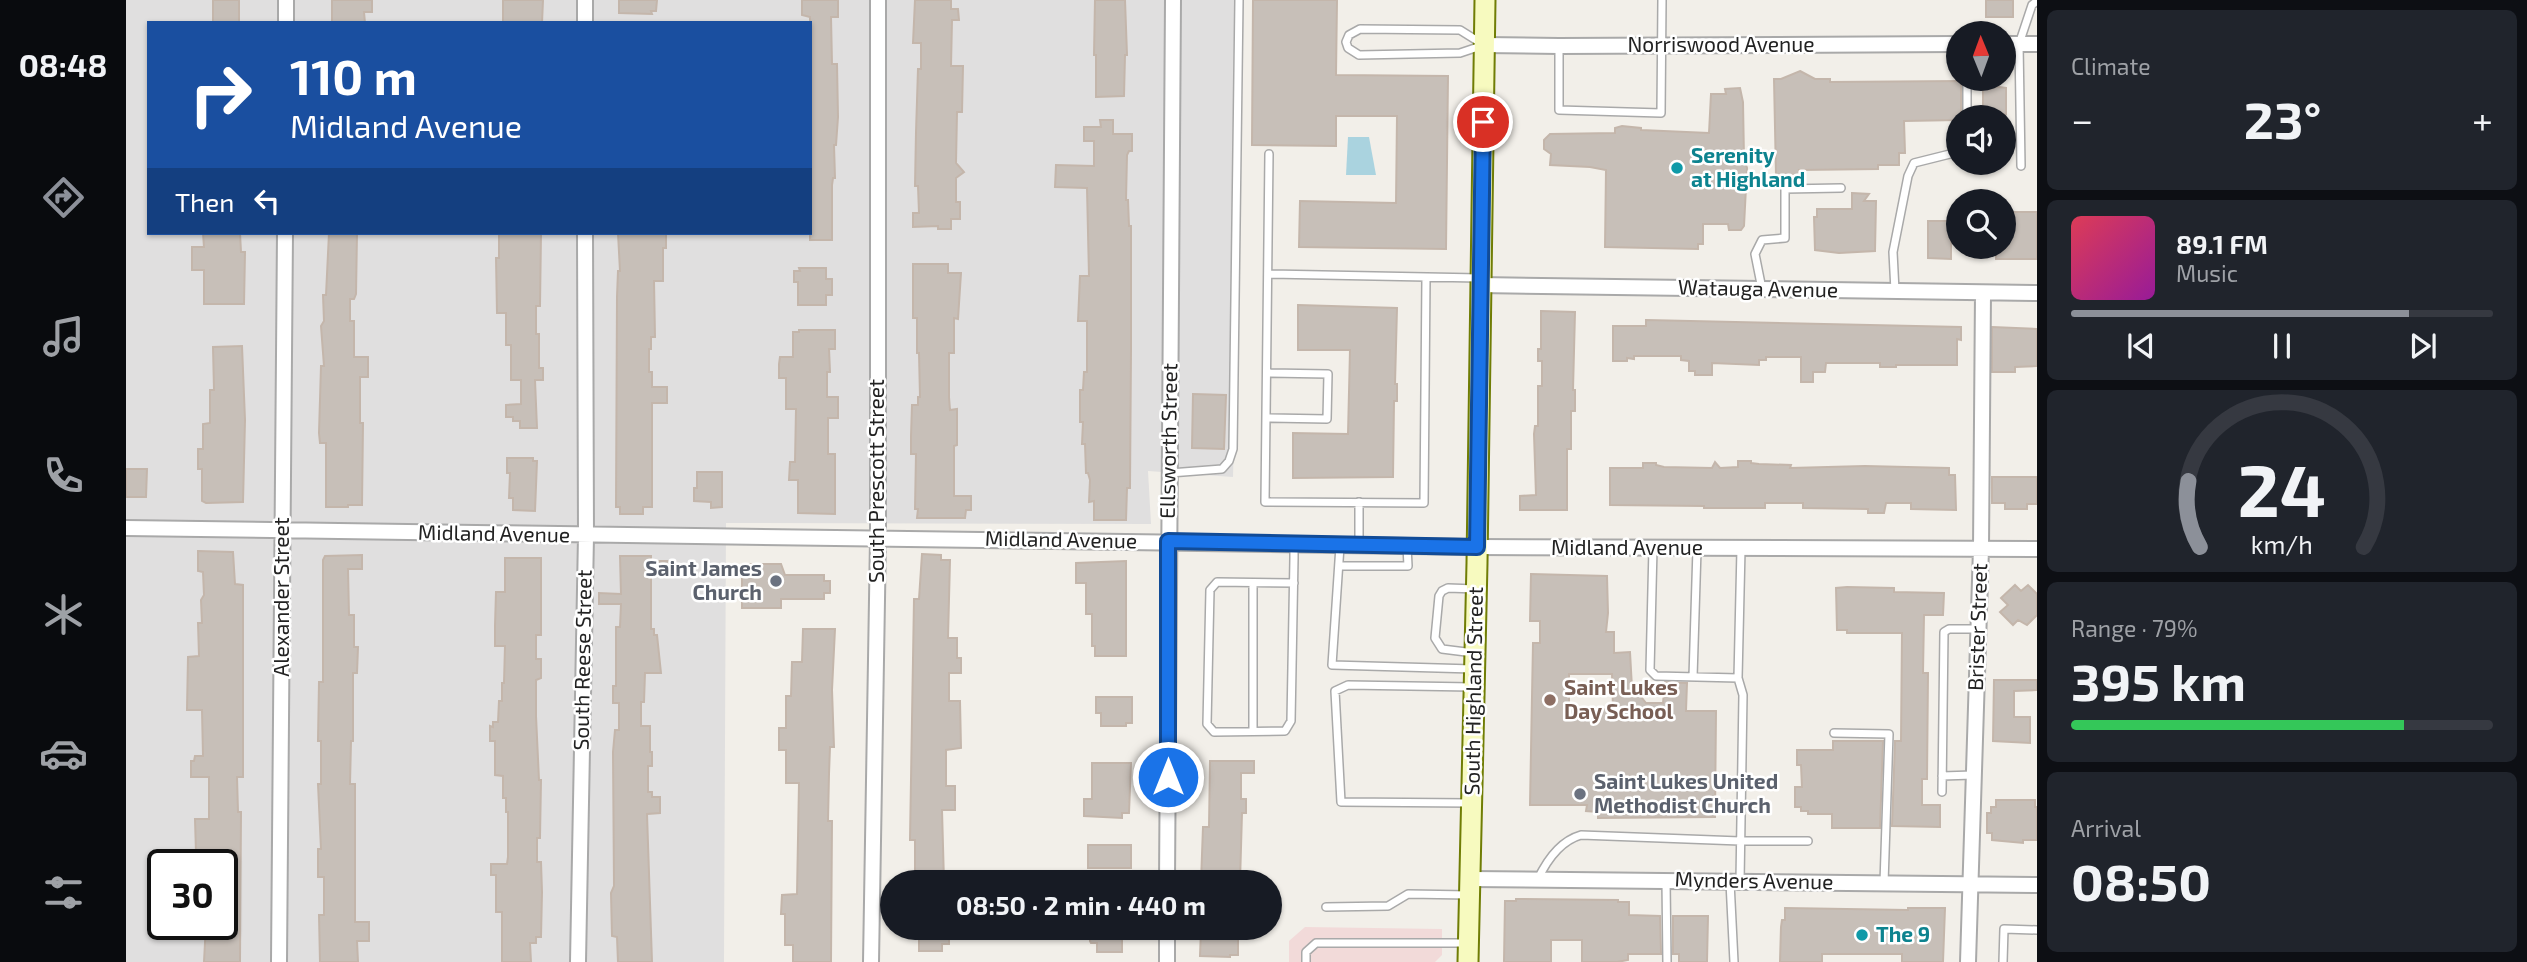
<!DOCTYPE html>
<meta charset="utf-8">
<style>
body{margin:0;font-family:"Exo 2",sans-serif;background:#20242c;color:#f1f3f6;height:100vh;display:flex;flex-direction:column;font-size:26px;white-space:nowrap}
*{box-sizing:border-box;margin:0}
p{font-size:23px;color:#9ea1a6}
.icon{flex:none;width:38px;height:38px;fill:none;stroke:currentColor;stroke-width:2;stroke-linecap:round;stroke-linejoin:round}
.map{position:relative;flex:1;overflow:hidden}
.drawer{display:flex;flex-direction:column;gap:10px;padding:10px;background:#0d0f14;width:490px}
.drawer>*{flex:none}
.banner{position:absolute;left:21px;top:21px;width:665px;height:214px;border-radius:0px;box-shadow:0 2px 5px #0004;background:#1a4fa0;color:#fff;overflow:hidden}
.needle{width:46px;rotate:359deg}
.buttons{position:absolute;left:1820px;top:21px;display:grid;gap:14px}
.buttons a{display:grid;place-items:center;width:70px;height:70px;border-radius:50%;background:#171b24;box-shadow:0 2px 5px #0004;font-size:35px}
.speed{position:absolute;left:21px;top:849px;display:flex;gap:14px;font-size:35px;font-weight:700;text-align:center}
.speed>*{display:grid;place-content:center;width:91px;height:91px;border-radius:50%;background:#171b24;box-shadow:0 2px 5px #0004;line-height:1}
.speed .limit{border:4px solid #111;border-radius:10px;background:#fff;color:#111}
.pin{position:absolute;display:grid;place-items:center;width:60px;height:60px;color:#fff;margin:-30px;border:4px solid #fff;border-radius:50%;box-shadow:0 2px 7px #0007}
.me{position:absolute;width:77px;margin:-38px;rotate:0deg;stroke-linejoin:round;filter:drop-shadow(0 0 5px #0008)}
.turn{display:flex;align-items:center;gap:24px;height:147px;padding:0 28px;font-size:32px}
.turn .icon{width:91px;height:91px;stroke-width:2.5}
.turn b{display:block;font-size:49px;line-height:60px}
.then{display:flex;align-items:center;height:66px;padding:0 28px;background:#0003;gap:14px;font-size:26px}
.big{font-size:52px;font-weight:700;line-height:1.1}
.drawer .widget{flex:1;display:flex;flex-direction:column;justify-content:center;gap:10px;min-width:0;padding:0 24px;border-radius:10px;background:#20242c}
.drawer .dial{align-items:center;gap:0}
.dial svg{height:182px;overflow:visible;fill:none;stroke:#363941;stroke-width:7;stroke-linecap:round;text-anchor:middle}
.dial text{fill:#f1f3f6;stroke:none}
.song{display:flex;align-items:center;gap:21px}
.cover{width:84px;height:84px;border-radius:10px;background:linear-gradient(135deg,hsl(350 70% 55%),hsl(300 70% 35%))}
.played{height:7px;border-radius:4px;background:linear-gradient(90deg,#8c9099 80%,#363941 80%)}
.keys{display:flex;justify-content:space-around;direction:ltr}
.heat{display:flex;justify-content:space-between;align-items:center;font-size:38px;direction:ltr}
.charge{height:10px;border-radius:5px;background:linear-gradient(90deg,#34c759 79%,#363941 0)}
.trip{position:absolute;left:754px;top:870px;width:402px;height:70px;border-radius:35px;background:#171b24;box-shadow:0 2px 5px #0004;font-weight:700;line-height:70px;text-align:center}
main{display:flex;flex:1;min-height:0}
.tabs{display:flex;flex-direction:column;width:126px;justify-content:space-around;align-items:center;background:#090b0e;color:#9ea1a6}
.tabs .icon{width:49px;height:49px}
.tabs .current{color:#8c9099}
.tabs b{font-size:32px;color:#f1f3f6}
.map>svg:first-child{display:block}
.residential{fill:#e0dfdf;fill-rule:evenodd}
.commercial{fill:#f2dad9}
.water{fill:#aad3df}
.building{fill:#c7bfb8;stroke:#c4b6ab;stroke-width:2;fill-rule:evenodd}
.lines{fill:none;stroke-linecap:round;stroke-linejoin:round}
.service-casing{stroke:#a9a9a9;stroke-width:10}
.minor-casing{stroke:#a9a9a9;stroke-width:18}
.secondary-casing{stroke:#707d05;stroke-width:23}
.service{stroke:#fff;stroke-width:7}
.minor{stroke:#fff;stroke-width:14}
.secondary{stroke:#f7fabf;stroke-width:19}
.route-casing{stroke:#114b97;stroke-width:18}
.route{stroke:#1a73e8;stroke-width:12}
.culture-dot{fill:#0f9aa8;stroke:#fff;stroke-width:2.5}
.worship-dot{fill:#6b7280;stroke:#fff;stroke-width:2.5}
.education-dot{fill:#8d6e63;stroke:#fff;stroke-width:2.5}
.labels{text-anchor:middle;stroke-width:5;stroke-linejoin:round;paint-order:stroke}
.street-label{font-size:21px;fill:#222;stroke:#fff}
.culture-label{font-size:21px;font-weight:bold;fill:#0d838f;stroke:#fff;text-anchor:start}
.worship-label{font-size:21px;font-weight:bold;fill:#5b616d;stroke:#fff;text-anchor:end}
.education-label{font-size:21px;font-weight:bold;fill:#785e54;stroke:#fff;text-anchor:start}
</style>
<main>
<nav class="tabs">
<b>08:48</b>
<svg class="icon current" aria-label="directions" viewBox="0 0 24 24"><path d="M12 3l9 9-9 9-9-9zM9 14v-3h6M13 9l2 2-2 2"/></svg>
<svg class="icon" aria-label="music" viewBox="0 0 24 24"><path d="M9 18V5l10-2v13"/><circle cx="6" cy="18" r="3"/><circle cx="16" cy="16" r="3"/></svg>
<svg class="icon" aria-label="phone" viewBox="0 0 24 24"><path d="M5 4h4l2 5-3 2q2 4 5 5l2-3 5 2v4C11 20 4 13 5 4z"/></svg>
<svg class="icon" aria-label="climate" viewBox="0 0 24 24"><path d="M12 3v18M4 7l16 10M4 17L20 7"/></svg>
<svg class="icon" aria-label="car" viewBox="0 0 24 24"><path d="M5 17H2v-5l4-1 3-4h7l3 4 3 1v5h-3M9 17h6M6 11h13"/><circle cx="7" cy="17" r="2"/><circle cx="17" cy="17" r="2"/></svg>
<svg class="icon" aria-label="filters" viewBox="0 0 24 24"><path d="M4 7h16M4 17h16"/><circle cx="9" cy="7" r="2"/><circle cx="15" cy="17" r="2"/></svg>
</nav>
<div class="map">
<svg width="1911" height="962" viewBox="0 0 1911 962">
<rect width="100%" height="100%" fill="#f2efe9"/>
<!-- residential -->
<path class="residential" d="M0,0H1118L1107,477L1022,471L1025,524L600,523L598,962H0ZM23,23H684V233H23ZM37,864H96V924H37Z"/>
<!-- commercial -->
<path class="commercial" d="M1179,927L1316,929V955L1309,962H1163V941Z"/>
<!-- water -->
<path class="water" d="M1222,137H1243L1250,175H1220Z"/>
<!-- building -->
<path class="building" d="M87,0H113V23H87Z
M206,0H246V12H238L239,23H206Z
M377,0H417L416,23H377Z
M493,0H531L530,11H525L526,14L493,13Z
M676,0H712V17H705L706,64H711L712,117L710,145H708L709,178H707L706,185V240H684V17L676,15Z
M789,0H825V9H832L833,20H826L825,66H837L836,112H831L830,163L838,172L830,178V202H834V219H825V229H812V226L787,227V213H793L792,186H789L790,132L792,69H795V43H787Z
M969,0H999L1001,55H999L998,96L970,97V55H968Z
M1127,0H1211L1210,75L1322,76L1320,249L1173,247L1174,201L1270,203L1271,116H1210V146L1126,145Z
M1860,0H1887V17H1860Z
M1674,71L1689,79H1704V82L1835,81V117H1832V120L1778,121L1779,153H1773V165H1752V169L1673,170L1674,175H1650L1648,79H1655Z
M1857,85L1880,88V114H1868L1867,111H1857Z
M1614,88L1617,102L1618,159L1621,168L1618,226L1615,230H1603L1602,224H1577V244H1572V249L1479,247L1480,170L1464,167L1424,165L1425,154L1418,149V140L1424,134L1489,133V128L1496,126L1515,128V130L1583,133L1585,94H1600L1599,89Z
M974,120H987V134H1006V151H1003L1001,155L1000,200H1002L1003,226H1005V350L1004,488H1001L1000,520H968V501L963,502L964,480L962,473H960L959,444H956L957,422H954V390H957L958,372H961V321H952L954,276H963L961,188L929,187L930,165L968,166V141H958V127H975Z
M1726,193L1743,194L1738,201H1750L1749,251L1713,253L1689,250L1688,217H1691V209H1726Z
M1878,212H1911V259H1870V247H1878Z
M1802,221H1825V259L1802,258Z
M77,233H114L115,252H119L118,304H78V270H66V247H78Z
M203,233H231L230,294L228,299H224V321H228V357H242V377H234V423H237L236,505H222V507H200V443H194L193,433L195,366H198L195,326L198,321L197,295H200Z
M373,233H415L414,306H410V334H413V368H417V380H409L411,428H394V421H387V417H380V405L395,404V380H385V345H380V313H371L370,258H373Z
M492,233H540V248H537V281H528L529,337H525V349H523V372H526V387H541V403H526V507H517V514H494V507H490L491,297L492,271H494Z
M787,264H822V273H835L832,319L828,318V353H823V397L824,410L831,409V445L828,446V496H845V510H840L839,518H791L792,509H789L790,454H785V436L786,405H792V397H794L793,353H791V318H787Z
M673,268H700V279H706V295H700V305H672V282H668V271H674Z
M1172,305L1271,308L1269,384H1271V401H1268L1267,477L1167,478V433L1222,434L1224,350H1172Z
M1415,311L1449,312L1447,390H1449V411H1445V449H1441V510H1394V496L1410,495L1408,434L1409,426H1412V386H1416V361H1412V349H1415Z
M1520,320L1835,327V340L1831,339V365H1770V367H1754V363H1700L1699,372H1687V382H1675V357H1640V360H1633V365L1586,363V375H1569V371H1563V361L1555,360V356H1508V359L1501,358V361H1487V326H1520Z
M1866,327L1911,329V366L1889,367V372H1866Z
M673,330H709V349H703L704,372H701V397H712V418H702V454H709V514L672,513V480H663L664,462H669L670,409H660V378H653V364L654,357H667V332H673Z
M116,346L119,420L117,502L80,503L76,501V469H72V449H77V424L84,423V390H88L87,347Z
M1067,394L1100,395L1098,449L1066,448Z
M381,458H407V461H411L409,511L387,510V498H383L384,473H381Z
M1612,461H1625V463L1633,464L1665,465L1664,468L1739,466L1823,468V475H1829L1830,510L1785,509V503H1760L1758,513H1742V509L1677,508V503H1639V508H1578V506L1484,505V468H1517V463H1530V465L1538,467L1586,468L1589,462L1594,468L1612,467Z
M0,469H21L20,497H0Z
M571,472H596V507L585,508V502L568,501V488H571Z
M1866,477H1911V504H1901V509H1879V503H1866Z
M72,551L107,552L109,584L117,585V777H111L112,812H115L114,962H78L80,924H96V864H67V853H70L69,819H83V777H65V761H68L69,756H77L76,710H61L62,657L73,656L72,623H76L75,600L78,595L77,572L72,571Z
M796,554L815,555V560H824L822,638H831V658H835V673H823V701H834L835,748L820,750V786H829V810H816L818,882H789V840H784L788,599H793Z
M236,555V569H222L223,615H228V647H232L231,673H227V741H225L224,784H229V922H243V941H231L232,962H194L193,915H198V877H192V849H195L192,784H195V741H192L193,682H197V560L199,556Z
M494,556H525V561H549V576H525V629H528V635H531L535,673H519L518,702H515V726H524V752H526V766H522V792H526V797H534V813L521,814L526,962H492L491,937L486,936L485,893L488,886L487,752L489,730H493V703H487V686H490V627H494L495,604H473V593L495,594Z
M379,558H415V635H410V659H415V678L410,680V716L413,780H415L414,838H411V862H415L416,892L415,937H410V943H404L405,962H376V912H370V875H365V864H381L382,857V812H380V798H377V776L369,775V741H364V726L367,727V722H372L373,701H376V683H378L379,646H369V626L370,592H379Z
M1000,561V656H969V646H966V614H960V583H950V563Z
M616,564H655L659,575H698V581H704V593H698V599H655V608H616Z
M1405,574L1481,576L1482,613L1480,632H1488V653L1504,652L1506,688L1512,693L1520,703H1537L1539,682L1561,683L1560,711H1590L1589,817L1472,818V812L1460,811L1461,805H1404L1407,643H1414V621H1404ZM1443,674H1486L1487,709H1443Z
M1889,585L1895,591L1902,585L1911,594V615L1901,625L1892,620L1887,625L1874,612L1882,605L1875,598Z
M1721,587L1768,588V592L1818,593L1817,615H1798L1797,673H1802L1801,779H1796V805H1814V827L1766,826L1769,741H1775L1776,633H1721V630H1711L1710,588Z
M677,629H709L706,690L708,747H704L703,774L702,821H706L705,962H667V945H659V914H655L656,895L671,894L673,783H660V750H653V728H660V696H665L666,662H676Z
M1868,680H1911V690L1888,691V717H1904V743L1867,741Z
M970,697H1006V723H1000V726H975V713H970Z
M1707,741H1757L1754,828H1706V814H1682V811H1675V807H1669V787H1676L1675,765H1671V750H1707Z
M1084,761H1128V773H1115V799H1120V813H1116L1114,882H1075L1077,827H1083Z
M966,763H1005L1003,813H996V818L958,816V799H966Z
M1870,800H1909V807H1911V840H1897V843L1866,840V833H1861V813H1865V807H1870Z
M962,845H1005V868H962Z
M1390,899L1492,900V902H1503V915L1534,916L1535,954H1502V960L1491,962H1456V940H1425V962H1378L1379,901H1390Z
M1659,908L1782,910V908H1819L1817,962H1776V954H1696V962H1654L1655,927L1656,920H1659Z
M1547,916H1582L1581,962H1553V954H1547Z
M793,928H816V931H823V944H816V951H793Z
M964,928H993V937H996V952H971V943H965L964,941Z
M1075,930H1088V935H1112V955H1104V957L1074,956Z"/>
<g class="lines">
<!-- service casing -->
<g class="service-casing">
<path id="service" d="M1234,29L1334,30L1358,45L1334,53L1233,55L1222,48L1220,42L1223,35Z
M1433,46V110L1535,113L1536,0
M1841,117V79
M1143,154L1139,502L1298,503L1300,277
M1895,166L1893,44L1906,5L1911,1
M1143,274L1353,278
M1636,289L1629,254L1636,240L1659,238V189L1715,188
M1769,291L1767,252L1782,176L1788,163L1832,152
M1140,418L1201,419L1202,374L1141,373
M1044,473L1096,469L1103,461L1107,449L1113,0
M1233,545V502
M1214,546L1206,665L1347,669
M1527,548L1524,670L1530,676L1612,678L1615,549
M1213,566H1282L1281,546
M1168,583L1091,582L1084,590L1081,724L1088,732L1159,731L1165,721L1168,558V545
M1348,653L1316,649L1309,638L1313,596L1316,591L1322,588L1350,589
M1567,677L1571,549
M1612,678L1617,695L1614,881
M1127,731V583
M1708,733L1763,734L1758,883
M1816,776L1847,775
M1816,792L1818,632L1823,629H1852
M1345,803L1215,802L1209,691L1222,685L1346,687
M1412,879C1421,860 1434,841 1455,835L1614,841H1682
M1540,881L1541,962
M1604,882L1608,962
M1200,907L1262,906L1282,894L1343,895
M1180,962V952L1190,943H1342
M1877,962L1878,929L1911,930"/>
</g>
<!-- minor casing -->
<g class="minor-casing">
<path id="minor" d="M459,0V23
M160,23V0
M1878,44H1911
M1358,45L1433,46L1832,44
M1354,285L1911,293
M0,528L1351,547L1911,549
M1345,879L1911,885
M1041,882L1047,0
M153,962L159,233
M452,962L460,536L459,233
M745,962L752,539V0
M1041,962V928
M1842,962L1855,548L1857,293"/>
</g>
<!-- secondary casing -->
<g class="secondary-casing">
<path id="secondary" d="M1342,962L1351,563L1359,0"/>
</g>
<!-- service -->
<use href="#service" class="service"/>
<!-- minor -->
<use href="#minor" class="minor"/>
<!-- secondary -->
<use href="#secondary" class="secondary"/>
</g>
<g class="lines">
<!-- route casing -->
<g class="route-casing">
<path id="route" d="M1042,777V541L1351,547L1357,122"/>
</g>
<!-- route -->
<use href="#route" class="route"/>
</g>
<!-- markers -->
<g class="culture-dot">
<circle cx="1551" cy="168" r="7"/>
<circle cx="1736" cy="935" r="7"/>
</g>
<g class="worship-dot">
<circle cx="650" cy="581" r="7"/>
<circle cx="1454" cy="794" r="7"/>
</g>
<circle class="education-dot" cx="1424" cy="700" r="7"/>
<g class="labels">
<!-- street labels -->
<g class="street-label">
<text x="1595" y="52">Norriswood Avenue</text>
<text transform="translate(1632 289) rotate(1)" y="7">Watauga Avenue</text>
<text transform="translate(1043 441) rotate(-89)" y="7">Ellsworth Street</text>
<text transform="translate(751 481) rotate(-90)" y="7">South Prescott Street</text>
<text transform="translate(368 534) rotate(1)" y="7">Midland Avenue</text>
<text transform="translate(935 540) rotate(1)" y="7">Midland Avenue</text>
<text x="1501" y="555">Midland Avenue</text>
<text transform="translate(156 597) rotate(-90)" y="7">Alexander Street</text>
<text transform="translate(1852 627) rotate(-88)" y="7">Brister Street</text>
<text transform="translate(457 660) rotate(-89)" y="7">South Reese Street</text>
<text transform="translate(1348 691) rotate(-89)" y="7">South Highland Street</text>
<text transform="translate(1628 881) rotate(1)" y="7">Mynders Avenue</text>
</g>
<!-- culture labels -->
<g class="culture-label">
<text x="1565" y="163">Serenity<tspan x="1565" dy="24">at Highland</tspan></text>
<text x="1750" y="942">The 9</text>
</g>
<!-- worship labels -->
<g class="worship-label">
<text x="636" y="576">Saint James<tspan x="636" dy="24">Church</tspan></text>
<text x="1468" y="789" text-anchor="start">Saint Lukes United<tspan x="1468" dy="24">Methodist Church</tspan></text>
</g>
<!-- education labels -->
<g class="education-label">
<text x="1438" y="695">Saint Lukes<tspan x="1438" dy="24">Day School</tspan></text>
</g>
</g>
</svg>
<div class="buttons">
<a><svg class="needle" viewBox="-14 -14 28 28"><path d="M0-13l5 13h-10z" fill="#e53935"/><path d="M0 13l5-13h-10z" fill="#9ea1a6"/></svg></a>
<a><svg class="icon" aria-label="sound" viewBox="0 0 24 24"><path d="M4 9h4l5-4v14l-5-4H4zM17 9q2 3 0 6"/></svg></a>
<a><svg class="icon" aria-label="search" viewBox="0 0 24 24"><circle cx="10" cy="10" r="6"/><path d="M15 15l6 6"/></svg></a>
</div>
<div class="speed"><div class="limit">30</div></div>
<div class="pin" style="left:1357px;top:122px;background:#d93025"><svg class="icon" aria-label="arrive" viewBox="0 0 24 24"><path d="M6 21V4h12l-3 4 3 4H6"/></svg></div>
<svg class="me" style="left:1042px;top:777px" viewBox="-20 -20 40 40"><circle r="17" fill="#1a73e8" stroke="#fff" stroke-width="3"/><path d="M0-11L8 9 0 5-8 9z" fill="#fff"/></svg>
<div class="trip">08:50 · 2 min · 440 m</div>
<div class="banner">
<div class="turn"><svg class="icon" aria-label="right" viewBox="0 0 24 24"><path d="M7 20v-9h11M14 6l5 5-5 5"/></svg><div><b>110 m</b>Midland Avenue</div></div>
<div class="then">Then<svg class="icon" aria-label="left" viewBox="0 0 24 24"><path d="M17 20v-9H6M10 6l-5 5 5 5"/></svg></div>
</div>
</div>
<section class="drawer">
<div class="widget"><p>Climate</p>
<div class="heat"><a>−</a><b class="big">23°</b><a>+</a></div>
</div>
<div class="widget">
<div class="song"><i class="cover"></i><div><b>89.1 FM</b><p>Music</p></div></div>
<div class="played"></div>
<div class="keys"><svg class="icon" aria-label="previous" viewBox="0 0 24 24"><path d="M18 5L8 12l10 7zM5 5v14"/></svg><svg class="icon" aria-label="pause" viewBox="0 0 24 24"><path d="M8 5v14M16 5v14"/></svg><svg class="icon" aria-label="next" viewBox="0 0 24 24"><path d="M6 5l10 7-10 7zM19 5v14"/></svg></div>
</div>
<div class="widget dial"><svg viewBox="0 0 100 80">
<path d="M14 69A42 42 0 1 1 86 69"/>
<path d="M14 69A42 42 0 0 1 9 40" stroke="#8c9099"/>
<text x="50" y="56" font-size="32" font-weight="700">24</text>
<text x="50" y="72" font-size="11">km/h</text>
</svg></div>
<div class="widget"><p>Range · 79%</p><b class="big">395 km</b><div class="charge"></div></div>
<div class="widget"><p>Arrival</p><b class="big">08:50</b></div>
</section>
</main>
